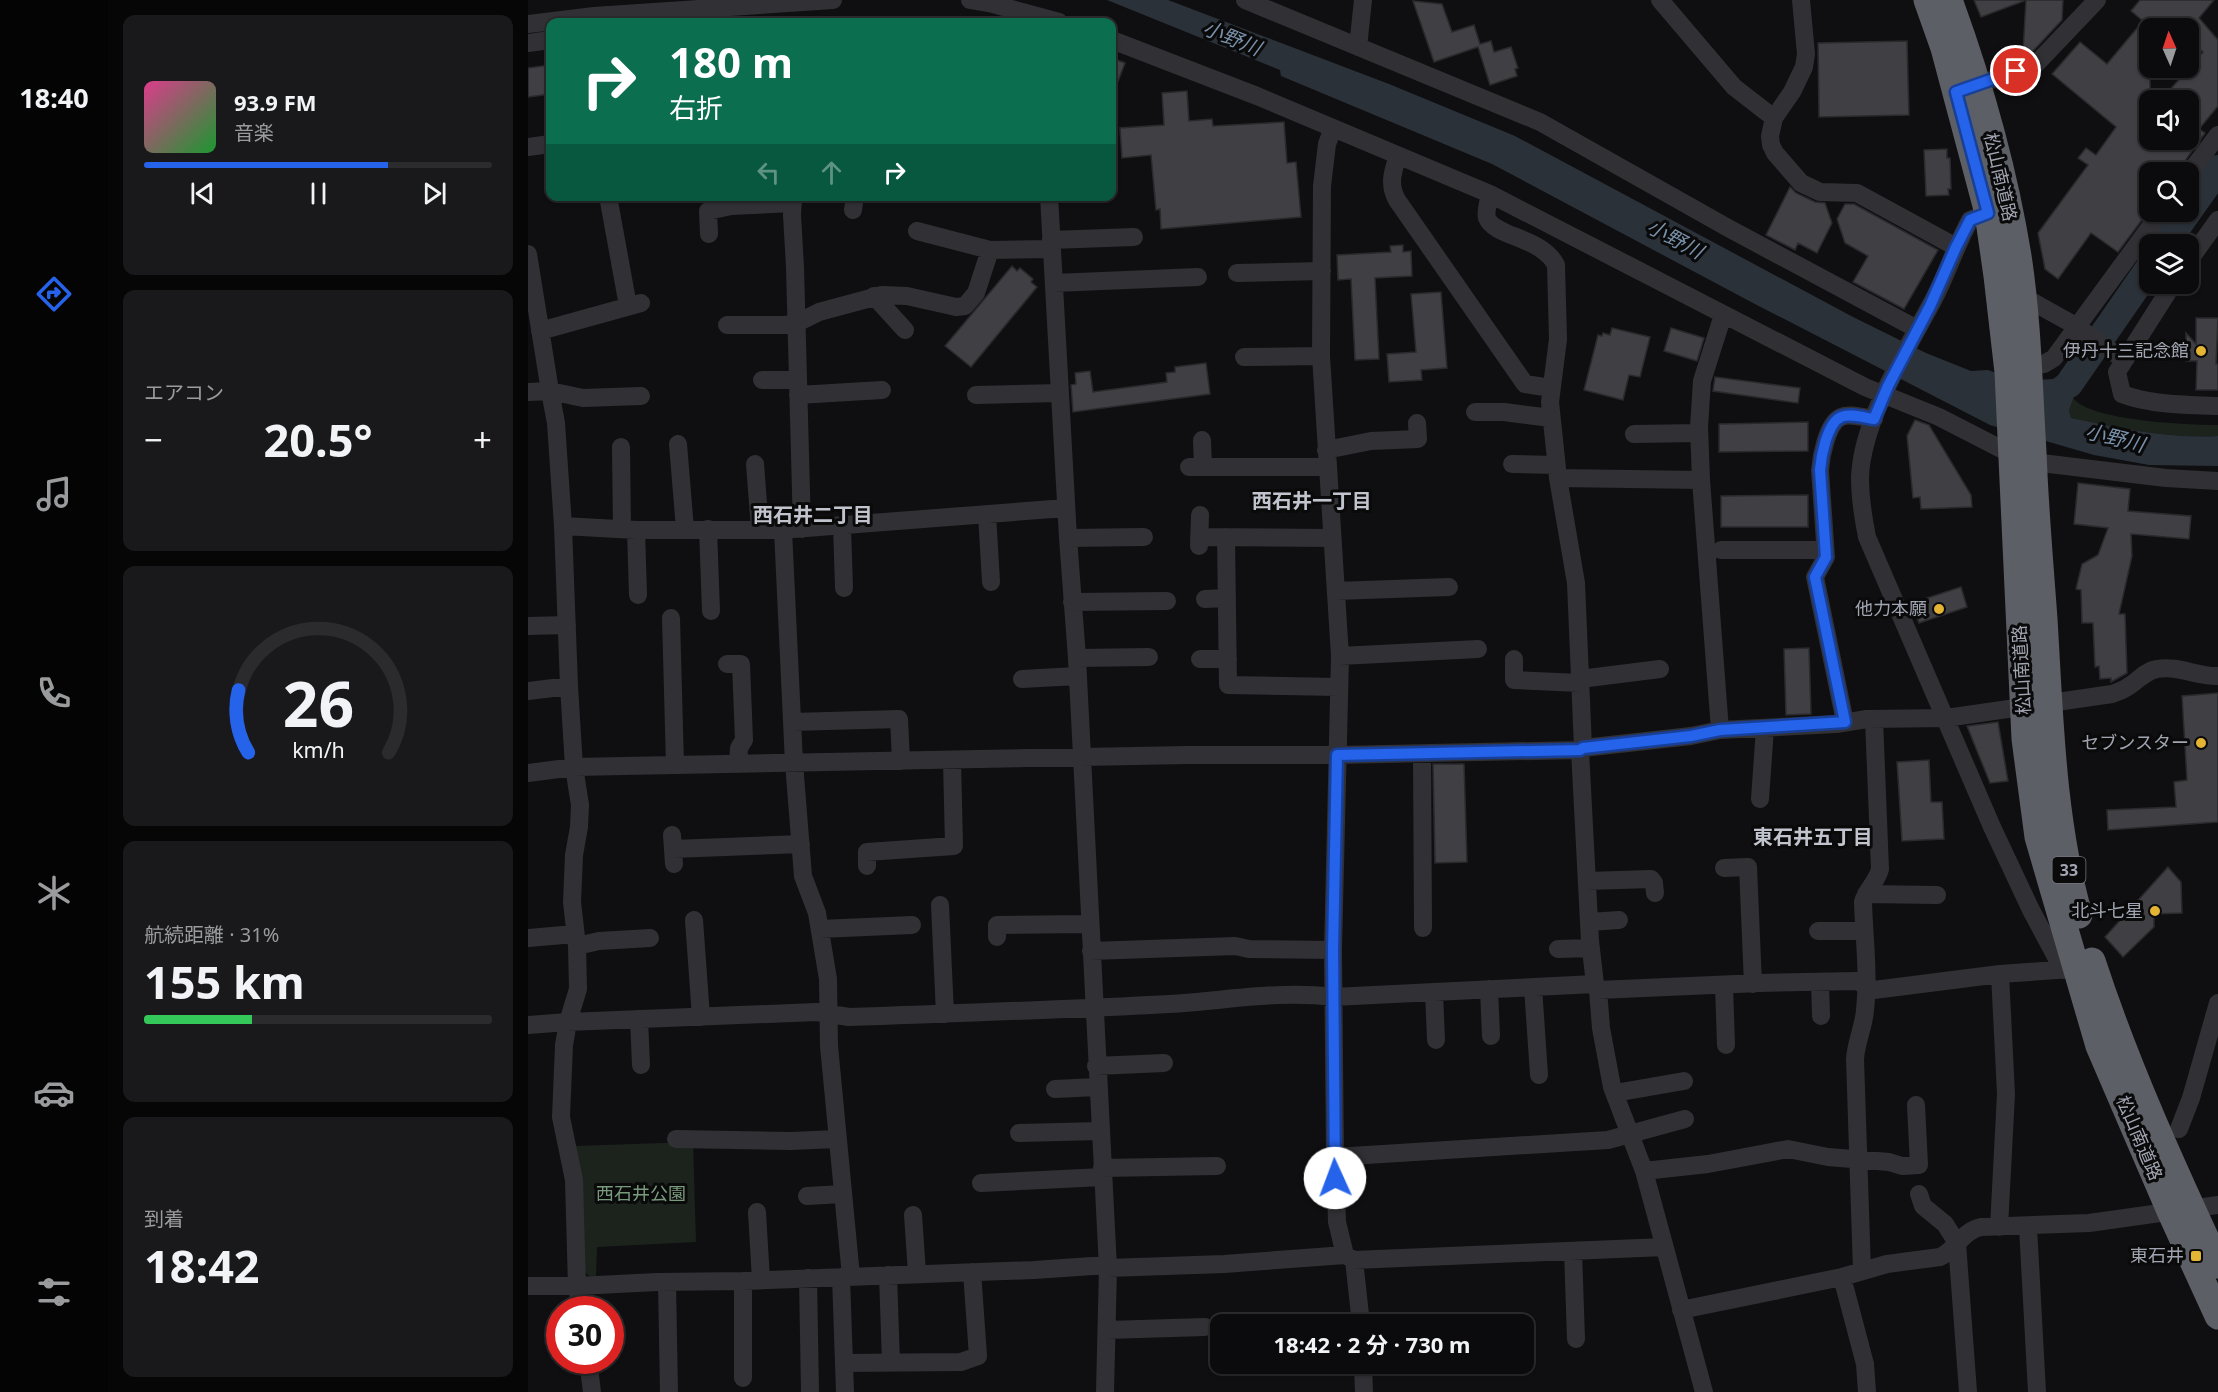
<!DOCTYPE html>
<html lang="ja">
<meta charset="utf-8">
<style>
body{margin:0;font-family:"Noto Sans","Noto Sans JP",sans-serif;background:#19191b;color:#f1f3f6;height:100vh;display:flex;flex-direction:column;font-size:22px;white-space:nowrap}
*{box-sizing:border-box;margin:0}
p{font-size:20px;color:#9a9b9d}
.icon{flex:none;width:33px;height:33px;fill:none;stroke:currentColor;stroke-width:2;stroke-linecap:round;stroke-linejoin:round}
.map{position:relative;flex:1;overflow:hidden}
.sheet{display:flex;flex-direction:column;gap:15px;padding:15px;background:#060607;width:420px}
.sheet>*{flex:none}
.banner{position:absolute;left:18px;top:18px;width:570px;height:183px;border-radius:12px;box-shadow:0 2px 4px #0004,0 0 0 2px #2b2b2e;background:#0b6e4f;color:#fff;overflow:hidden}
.needle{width:39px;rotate:357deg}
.tools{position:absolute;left:1611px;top:18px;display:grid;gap:12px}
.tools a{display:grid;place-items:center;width:60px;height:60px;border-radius:12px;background:#0b0b0d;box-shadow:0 2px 4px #0004,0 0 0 2px #2b2b2e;font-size:30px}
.speed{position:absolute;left:18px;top:1296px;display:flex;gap:12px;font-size:30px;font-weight:700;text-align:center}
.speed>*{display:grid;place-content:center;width:78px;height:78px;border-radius:50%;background:#0b0b0d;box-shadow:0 2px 4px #0004,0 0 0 2px #2b2b2e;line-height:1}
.speed .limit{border:9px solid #d22;background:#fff;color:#111}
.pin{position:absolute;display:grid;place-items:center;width:51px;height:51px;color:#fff;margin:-26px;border:3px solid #fff;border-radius:50%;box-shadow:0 2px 6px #0007}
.me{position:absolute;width:66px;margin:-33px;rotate:358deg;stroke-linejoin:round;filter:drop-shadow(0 0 4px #0008)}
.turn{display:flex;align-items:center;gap:21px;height:126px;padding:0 24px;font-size:27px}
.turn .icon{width:78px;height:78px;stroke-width:2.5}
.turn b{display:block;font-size:42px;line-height:51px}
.lanes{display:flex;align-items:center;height:57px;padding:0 24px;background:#0003;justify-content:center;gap:30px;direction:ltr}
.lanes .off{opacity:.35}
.big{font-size:45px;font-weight:700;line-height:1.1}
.sheet .tile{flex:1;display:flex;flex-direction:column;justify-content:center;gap:9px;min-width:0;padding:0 21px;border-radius:12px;background:#19191b}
.sheet .dial{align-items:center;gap:0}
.dial svg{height:156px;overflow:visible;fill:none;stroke:#2b2b2e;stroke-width:7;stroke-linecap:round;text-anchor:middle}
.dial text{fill:#f1f3f6;stroke:none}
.song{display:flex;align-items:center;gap:18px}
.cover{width:72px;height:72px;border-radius:9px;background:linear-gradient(135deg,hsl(330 70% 55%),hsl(130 70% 35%))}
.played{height:6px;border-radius:3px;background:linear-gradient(90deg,#2563eb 70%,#2b2b2e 70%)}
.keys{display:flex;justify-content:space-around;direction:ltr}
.heat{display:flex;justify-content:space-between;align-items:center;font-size:33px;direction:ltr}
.charge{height:9px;border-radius:4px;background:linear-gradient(90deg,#34c759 31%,#2b2b2e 0)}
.trip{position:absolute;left:682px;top:1314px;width:324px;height:60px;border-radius:12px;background:#0b0b0d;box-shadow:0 2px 4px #0004,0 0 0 2px #2b2b2e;font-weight:700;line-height:60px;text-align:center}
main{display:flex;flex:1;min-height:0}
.menu{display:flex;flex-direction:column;width:108px;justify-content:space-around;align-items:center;background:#040405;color:#9a9b9d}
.menu .icon{width:42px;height:42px}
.menu .on{color:#2563eb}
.menu b{font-size:27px;color:#f1f3f6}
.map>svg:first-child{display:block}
.green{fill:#1c231d}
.water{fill:#2a3138}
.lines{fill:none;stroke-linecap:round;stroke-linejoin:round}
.river{stroke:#2a3138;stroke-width:28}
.building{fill:#3f3f44;stroke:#2a292c;stroke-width:1.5;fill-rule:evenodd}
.minor{stroke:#313135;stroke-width:18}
.highway{stroke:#5d5f66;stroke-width:27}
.route-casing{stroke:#184099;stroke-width:15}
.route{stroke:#2563eb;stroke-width:10}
.poi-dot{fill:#e4b434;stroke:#0a0a0b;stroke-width:2}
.labels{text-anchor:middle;stroke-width:6;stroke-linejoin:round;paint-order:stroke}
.shield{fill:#0a0a0b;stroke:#74767f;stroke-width:1.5}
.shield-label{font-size:16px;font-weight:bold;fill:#a1a5b1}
.street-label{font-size:18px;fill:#a1a5b1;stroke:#0a0a0b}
.poi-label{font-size:18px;fill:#a1a5b1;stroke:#0a0a0b;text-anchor:end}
.park-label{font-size:18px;fill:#799b7d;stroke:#0a0a0b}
.water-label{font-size:20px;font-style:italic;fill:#7a91aa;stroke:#0a0a0b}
.neighbourhood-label{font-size:20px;font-weight:bold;fill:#c2c4cd;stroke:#0a0a0b}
</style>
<main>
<nav class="menu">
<b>18:40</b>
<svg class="icon on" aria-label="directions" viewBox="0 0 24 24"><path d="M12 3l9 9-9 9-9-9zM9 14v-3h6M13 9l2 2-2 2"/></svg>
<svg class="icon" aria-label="music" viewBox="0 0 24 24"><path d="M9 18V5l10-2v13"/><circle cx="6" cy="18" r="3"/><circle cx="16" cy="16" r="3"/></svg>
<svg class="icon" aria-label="phone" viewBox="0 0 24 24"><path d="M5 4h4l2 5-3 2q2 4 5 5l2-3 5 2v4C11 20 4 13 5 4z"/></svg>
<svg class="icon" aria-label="climate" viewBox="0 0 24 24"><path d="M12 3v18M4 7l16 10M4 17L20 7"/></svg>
<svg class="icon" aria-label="car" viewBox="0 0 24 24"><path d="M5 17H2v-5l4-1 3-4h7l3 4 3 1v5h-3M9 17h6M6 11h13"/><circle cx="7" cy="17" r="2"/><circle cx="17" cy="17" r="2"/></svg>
<svg class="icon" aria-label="filters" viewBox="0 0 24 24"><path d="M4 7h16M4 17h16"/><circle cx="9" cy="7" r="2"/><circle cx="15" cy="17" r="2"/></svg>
</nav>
<section class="sheet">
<div class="tile">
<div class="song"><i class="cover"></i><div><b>93.9 FM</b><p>音楽</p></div></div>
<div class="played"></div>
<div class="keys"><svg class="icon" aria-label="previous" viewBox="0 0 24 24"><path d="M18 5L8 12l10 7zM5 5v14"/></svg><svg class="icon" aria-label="pause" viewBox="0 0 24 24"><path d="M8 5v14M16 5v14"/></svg><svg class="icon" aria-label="next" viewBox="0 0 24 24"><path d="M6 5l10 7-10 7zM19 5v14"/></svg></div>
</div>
<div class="tile"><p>エアコン</p>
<div class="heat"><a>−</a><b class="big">20.5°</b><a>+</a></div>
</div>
<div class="tile dial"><svg viewBox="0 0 100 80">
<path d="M14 69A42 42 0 1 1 86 69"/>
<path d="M14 69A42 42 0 0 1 9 37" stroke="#2563eb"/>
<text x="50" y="56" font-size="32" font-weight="700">26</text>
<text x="50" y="72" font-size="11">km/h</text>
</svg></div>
<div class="tile"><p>航続距離 · 31%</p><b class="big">155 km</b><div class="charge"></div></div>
<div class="tile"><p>到着</p><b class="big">18:42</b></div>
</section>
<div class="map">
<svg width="1690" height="1392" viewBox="0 0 1690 1392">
<rect width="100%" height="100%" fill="#0f0f11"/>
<!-- green -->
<path class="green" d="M1545,398C1562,421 1661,425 1690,425V436C1639,439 1592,428 1543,418L1541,410Z
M165,1142L168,1242L69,1247L68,1276H61L53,1268L47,1146Z"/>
<!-- water -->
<path class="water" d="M579,0H640L861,84L987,136L1325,317L1398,353L1443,371L1460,370L1491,381L1525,379L1562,353L1541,410L1543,418C1593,428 1639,439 1690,436V466L1621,465L1566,455L1462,425L1225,303L964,164L753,76L752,70Z"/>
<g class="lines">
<!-- river -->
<path class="river" d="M1637,244L1690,169
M1541,384L1622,267"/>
</g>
<!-- building -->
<path class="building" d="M1446,0H1496V1L1453,17Z
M1498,0H1535L1534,20L1505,51L1495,52Z
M1612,0H1686L1671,18L1690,40V106L1671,129L1677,133L1649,172H1622V209L1590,252L1563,233L1530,279L1517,269L1510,233L1560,165L1550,158L1558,148L1568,155L1588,127L1524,74L1552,42L1579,64L1615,21L1603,11ZM1622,28H1660V39L1675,52L1633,100H1660V140H1622V76L1629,68H1622Z
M885,1L914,4L924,32L946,25L952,44L963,41L966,52L983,47L990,68L987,69L989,76L962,85L950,47L906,62Z
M1379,41L1381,115L1291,117L1290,43Z
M584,58L597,63L584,97Z
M22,65V94L0,97V68Z
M659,91L661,121L684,119L685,126L756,122L759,163L768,162L773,217L633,229L632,209L628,210L623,155L594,158L592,128L636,125L634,93Z
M1419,149V158H1422L1423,189H1420L1421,195L1398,196L1396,150Z
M1262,187L1268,193L1287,202L1297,203L1304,223L1289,253L1270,243L1267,250L1238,235Z
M1317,204H1326L1410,250L1376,309L1325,282L1340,256L1317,243L1309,219Z
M875,245V252L883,251L884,276L847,278L851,359L827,360L823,279L810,280L809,255L863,252L862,246Z
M484,266L489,271L492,268L505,279L503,282L509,287L443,367L417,346Z
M913,292L919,368L893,370L894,380L861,382L859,354L888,352L883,294Z
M1668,318H1690L1688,364H1690V390H1668L1669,361H1658V333L1668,344Z
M1084,328L1122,337L1112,377L1101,375L1095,400L1056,390L1070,335L1074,336L1075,333L1082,335Z
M1143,328L1176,338L1169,361L1136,351Z
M678,363L682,394L545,412L543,385L548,384L547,373L562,371L565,392L639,382L638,373L647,372V367Z
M1187,377L1272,388L1270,403L1185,391Z
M1387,420L1401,425L1443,495L1444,507L1393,509L1392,497L1385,498L1379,436Z
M1280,422V451L1191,452V424Z
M1550,483L1602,489L1600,511L1663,516L1661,539L1603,534L1604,556L1591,614H1597L1599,673L1583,682V678L1572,679L1571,666L1567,667L1565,623H1554L1553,590L1548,589L1554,564L1570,555L1580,528L1546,524Z
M1280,495V527H1193V496Z
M1433,587L1439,607L1391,623L1384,603Z
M1281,648L1283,714L1258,715L1256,649Z
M1690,693V822L1580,830L1579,810L1648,807L1646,782L1659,780L1654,696Z
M1470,722L1480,781L1462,783L1439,726Z
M1401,760L1403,802H1414L1416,839L1374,841L1369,762Z
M905,764H936L939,862L907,863Z
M1640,867L1653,882L1654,913L1626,914V927L1595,957L1577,937Z"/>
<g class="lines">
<!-- minor -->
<path class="minor" d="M442,0L465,4L531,22
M717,0L1012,122L1202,229L1389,329
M1132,0L1206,87L1246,118
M1273,0L1278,54L1276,67L1264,92L1246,118L1242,136L1243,145L1247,153L1273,183L1292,192L1329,193L1428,247
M0,24L66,16L305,0
M584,40L729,96L962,194L1337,387L1411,417L1483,454L1505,462L1638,478L1690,481
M0,43L22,40
M830,47L835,0
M1441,88L1508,64L1569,0
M805,128L799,144L794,186L793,356L812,656L805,950L807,1157L809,1222L817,1255
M0,147L22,144
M870,156C865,171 860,184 869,200L997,384L1023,388
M1660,175L1690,135
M962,194C961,201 957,211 959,218C966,237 1014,237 1028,265L1030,339L1022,402L1030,478L1048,583L1055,748L1052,750L1062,941L1067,984L1070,990L1073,1028L1084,1087L1116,1171L1176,1392
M80,196L100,306
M265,196L264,215L267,267L274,529
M521,196L540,538L549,658L580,1268L577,1392
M325,210L327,196
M1470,210L1442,220C1426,249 1417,280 1401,308C1375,356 1334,422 1332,477C1332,498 1335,517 1339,537L1464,827L1503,910L1535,970
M389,231L462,250
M181,234L180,211L203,206L265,203
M523,240L606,237
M0,254L22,391L55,398L113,396
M1660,262L1690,220
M709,273L794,271
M526,283L670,277
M1645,284L1589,372L1594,394C1623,405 1659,405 1690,406
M346,296L377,330
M1494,296L1548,326L1596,360
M199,325H257L269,323L291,312L354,295L379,296L428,307L437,306L448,293L462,250L524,249
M12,331L113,303
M716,357L793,356
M1500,366L1516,364L1526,358L1633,212
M234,380H270
M0,392L22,391L28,423L35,526L108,530H255L266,763L275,876L289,913L300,979L301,1046L323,1276
M270,395L354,390
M448,395L532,393
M947,412H976L1023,418
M1106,434L1171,433
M674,440L675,467
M150,444L157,529
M93,447L94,529
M798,450L843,441L890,439L889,423
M227,464L232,529
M984,464L1028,465
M661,467H799
M1030,478L1173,480
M459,514L463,582
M35,526L41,686L46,767L52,805L51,827L46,855L44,902L49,946L50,989L40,1022L36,1045L33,1117L46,1180L49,1286L53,1310
M314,526L316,588
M180,529L183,611
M265,529L538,508
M108,530L110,595
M671,537L804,538
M698,537L700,685L811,687
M540,538L616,537
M671,546L672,515
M1193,550H1297
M808,591L921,587
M677,599L699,598
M544,602L639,601
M143,618L147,765
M0,626L39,625
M812,656L950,649
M549,658L621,657
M672,659H700
M986,659V680L1052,683
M199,664H213L216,740L211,748L210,764
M494,679L549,676
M1052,679L1132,669
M0,691L41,686
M264,722L371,719L373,761
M1317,722L1287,577L1298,557L1292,470C1293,457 1299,423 1313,417C1322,413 1336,418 1346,419
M1192,730L1173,480L1171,427L1174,381L1195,315
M1055,748L1163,736L1192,730L1308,724L1339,719L1418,718L1584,694C1590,692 1596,690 1601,686C1611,680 1617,671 1629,669C1650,665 1670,677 1690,676
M894,754L895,928
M0,773L46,767L147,765L659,755H809L1052,750
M1232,799L1237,728
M144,835L146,864
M145,849L273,844
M339,866V852L426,846L424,760
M1196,868L1220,867L1225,984
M1059,881L1123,879L1126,883L1127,893
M1338,894L1409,895
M412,905L417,1014
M166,920L173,1017
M1061,922L1091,920
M292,929L384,925
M1290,931H1336
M469,937V925L561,924
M0,938L47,934
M49,946L71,941L122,938
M1030,949L1063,948
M563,951L707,946L721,949L805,950
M1292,982L1293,1016
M1196,985L1198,1045
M1005,987L1011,1075
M961,989L963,1036
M1070,990L1231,983L1329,981L1346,990L1472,974L1543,969
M906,992L908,1040
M111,1019L113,1065
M0,1025L40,1022L288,1012L321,1017C428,1013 534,1010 641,1004C696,1001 751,990 805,997L1067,984
M568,1066L636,1063
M527,1089L569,1087
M1087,1093L1156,1081
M1651,1129L1663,1098L1690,1003
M491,1133L572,1131
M148,1139L263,1141L309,1139
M807,1157L1080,1140L1157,1119
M574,1168L689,1166
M1116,1171L1180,1164L1260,1149L1300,1157L1361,1162L1374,1166L1391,1165L1388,1105
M453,1183L575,1177
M1391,1194L1395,1206L1417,1224L1429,1243L1440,1392
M279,1196L314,1194
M229,1212L233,1280
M385,1215L389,1273
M1471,1227L1478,1094L1472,974
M1500,1227L1509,1392
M1045,1251L1048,1339
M826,1260L833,1324
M580,1268L696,1264L817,1255L826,1260L1136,1247
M1334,1271L1327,1059C1328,1042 1336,1026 1337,1010C1341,974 1336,937 1335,902C1338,890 1349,882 1352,869L1346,719
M360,1275L363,1363
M313,1277L317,1392
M1314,1277L1337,1364L1339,1392
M280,1278L282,1392
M215,1281V1378
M139,1282L141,1392
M0,1286H49L129,1282L215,1281L506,1270L579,1265
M1153,1310L1314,1277L1359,1264L1412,1257C1428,1250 1434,1231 1453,1227L1561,1223L1690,1205
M579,1330L677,1327
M60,1360L64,1392
M316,1363L433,1362L450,1356L444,1272
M835,1364L836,1392"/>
<!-- highway -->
<path class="highway" d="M1399,0L1416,48L1460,213L1469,276L1480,372L1497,739L1510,837L1571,1046L1642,1211L1690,1316
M1421,0C1451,82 1476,170 1490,256C1500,321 1501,387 1505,452C1507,508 1512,564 1516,619C1522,718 1524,819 1551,915
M1564,961C1598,1065 1644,1166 1690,1265"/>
</g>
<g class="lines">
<!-- route casing -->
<g class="route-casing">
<path id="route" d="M807,1178L805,950L809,755L1052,750L1055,748L1163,736L1192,730L1317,722L1287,577L1298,557L1292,470C1293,457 1299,423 1313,417C1322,413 1337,418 1346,419L1360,386L1402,306L1428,247L1442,220L1460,213L1428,92L1488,71"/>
</g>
<!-- route -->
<use href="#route" class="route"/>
</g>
<!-- markers -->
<g class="poi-dot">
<circle cx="1673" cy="351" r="6"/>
<circle cx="1411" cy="609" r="6"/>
<circle cx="1673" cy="743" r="6"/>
<circle cx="1627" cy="911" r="6"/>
<rect x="1662" y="1250" width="12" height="12" rx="3"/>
</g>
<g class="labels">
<!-- shield labels -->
<rect class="shield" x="1524.5" y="857" width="33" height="26" rx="4.5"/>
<g class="shield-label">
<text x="1541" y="876">33</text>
</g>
<!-- street labels -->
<g class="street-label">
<text transform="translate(1472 177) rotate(77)" y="6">松山南道路</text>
<text transform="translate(1494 670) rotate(-93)" y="6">松山南道路</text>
<text transform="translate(1611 1138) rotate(67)" y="6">松山南道路</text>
</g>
<!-- poi labels -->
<g class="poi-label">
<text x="1661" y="357">伊丹十三記念館</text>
<text x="1399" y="615">他力本願</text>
<text x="1661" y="749">セブンスター</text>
<text x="1615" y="917">北斗七星</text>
<text x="1656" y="1262">東石井</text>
</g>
<!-- park labels -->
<g class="park-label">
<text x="113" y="1200">西石井公園</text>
</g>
<!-- water labels -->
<g class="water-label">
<text transform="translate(704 38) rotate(22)" y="7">小野川</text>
<text transform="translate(1147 239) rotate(28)" y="7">小野川</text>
<text transform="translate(1587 438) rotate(14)" y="7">小野川</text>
</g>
<!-- neighbourhood labels -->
<g class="neighbourhood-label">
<text x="784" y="508">西石井一丁目</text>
<text x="285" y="522">西石井二丁目</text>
<text x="1285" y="844">東石井五丁目</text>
</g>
</g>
</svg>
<div class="tools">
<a><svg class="needle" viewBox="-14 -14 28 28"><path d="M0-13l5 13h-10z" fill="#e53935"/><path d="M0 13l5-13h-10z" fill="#9a9b9d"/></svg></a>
<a><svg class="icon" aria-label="sound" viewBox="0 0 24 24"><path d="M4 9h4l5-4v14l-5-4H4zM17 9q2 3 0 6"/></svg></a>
<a><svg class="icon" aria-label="search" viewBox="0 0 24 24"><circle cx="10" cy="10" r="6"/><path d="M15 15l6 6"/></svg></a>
<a><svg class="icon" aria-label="layers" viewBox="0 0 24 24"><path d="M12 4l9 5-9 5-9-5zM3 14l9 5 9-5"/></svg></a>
</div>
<div class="speed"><div class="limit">30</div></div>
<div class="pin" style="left:1488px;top:71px;background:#d93025"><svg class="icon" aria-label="arrive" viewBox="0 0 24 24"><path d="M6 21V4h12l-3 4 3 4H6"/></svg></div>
<svg class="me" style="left:807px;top:1178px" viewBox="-20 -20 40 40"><circle r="19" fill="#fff"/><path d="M0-13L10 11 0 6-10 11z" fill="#2563eb"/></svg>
<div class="trip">18:42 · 2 分 · 730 m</div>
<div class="banner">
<div class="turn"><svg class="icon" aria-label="right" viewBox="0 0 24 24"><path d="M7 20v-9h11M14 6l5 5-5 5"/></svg><div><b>180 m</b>右折</div></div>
<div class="lanes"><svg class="icon off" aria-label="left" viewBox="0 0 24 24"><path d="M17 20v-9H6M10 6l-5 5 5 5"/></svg><svg class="icon off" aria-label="ahead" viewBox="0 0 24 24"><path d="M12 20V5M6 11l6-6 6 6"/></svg><svg class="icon" aria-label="right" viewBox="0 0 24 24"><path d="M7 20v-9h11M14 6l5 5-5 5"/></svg></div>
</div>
</div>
</main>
